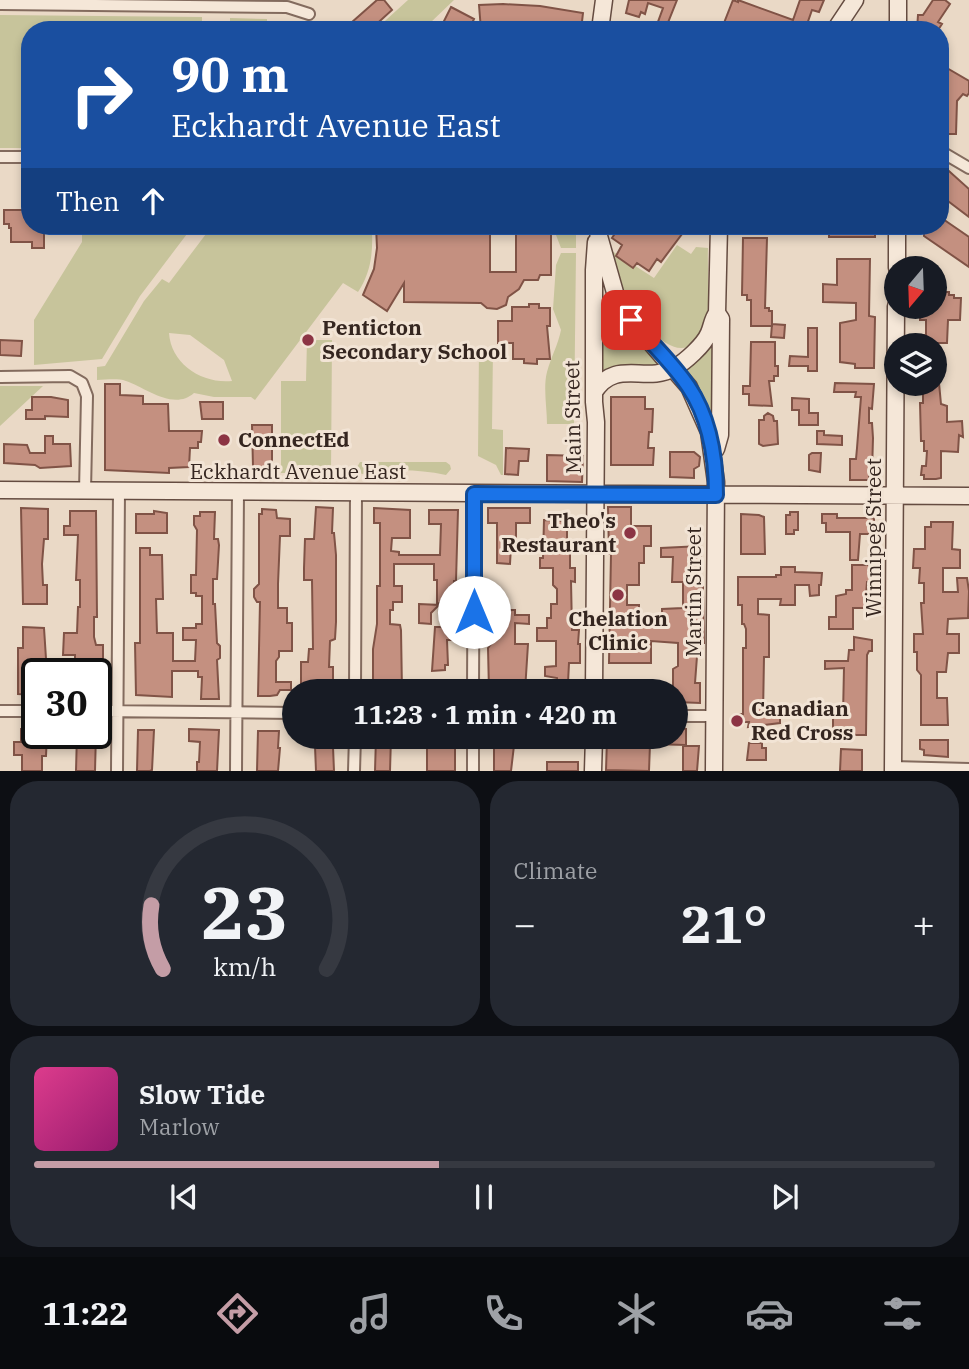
<!DOCTYPE html>
<meta charset="utf-8">
<style>
body{margin:0;font-family:"IBM Plex Serif",serif;background:#242831;color:#f1f3f6;height:100vh;display:flex;flex-direction:column;font-size:26px;white-space:nowrap}
*{box-sizing:border-box;margin:0}
p{font-size:23px;color:#9ea1a6}
.icon{flex:none;width:38px;height:38px;fill:none;stroke:currentColor;stroke-width:2;stroke-linecap:round;stroke-linejoin:round}
.map{position:relative;height:771px;overflow:hidden}
.details{display:flex;flex-direction:column;gap:10px;padding:10px;background:#0d0f14;flex:1}
.details>*{flex:none}
.guide{position:absolute;left:21px;top:21px;width:928px;height:214px;border-radius:28px;box-shadow:0 4px 10px #0003;background:#1a4fa0;color:#fff;overflow:hidden}
.needle{width:46px;rotate:199deg}
.tools{position:absolute;left:884px;top:256px;display:grid;gap:14px}
.tools a{display:grid;place-items:center;width:63px;height:63px;border-radius:50%;background:#171b24;box-shadow:0 4px 10px #0003;font-size:35px}
.speed{position:absolute;left:21px;top:658px;display:flex;gap:14px;font-size:35px;font-weight:700;text-align:center}
.speed>*{display:grid;place-content:center;width:91px;height:91px;border-radius:50%;background:#171b24;box-shadow:0 4px 10px #0003;line-height:1}
.speed .limit{border:4px solid #111;border-radius:10px;background:#fff;color:#111}
.pin{position:absolute;display:grid;place-items:center;width:60px;height:60px;color:#fff;margin:-30px;border-radius:14px;box-shadow:0 4px 10px #0006}
.me{position:absolute;width:77px;margin:-38px;rotate:0deg;stroke-linejoin:round;filter:drop-shadow(0 0 5px #0008)}
.turn{display:flex;align-items:center;gap:24px;height:147px;padding:0 35px;font-size:32px}
.turn .icon{width:91px;height:91px;stroke-width:2.5}
.turn b{display:block;font-size:49px;line-height:60px}
.then{display:flex;align-items:center;height:66px;padding:0 35px;background:#0003;gap:14px;font-size:26px}
.big{font-size:52px;font-weight:700;line-height:1.1}
.details .widget{flex:1;display:flex;flex-direction:column;justify-content:center;gap:10px;min-width:0;padding:0 24px;border-radius:28px;background:#242831}
.details .dial{align-items:center;gap:0}
.dial svg{height:182px;overflow:visible;fill:none;stroke:#363941;stroke-width:7;stroke-linecap:round;text-anchor:middle}
.dial text{fill:#f1f3f6;stroke:none}
.song{display:flex;align-items:center;gap:21px}
.cover{width:84px;height:84px;border-radius:10px;background:linear-gradient(135deg,hsl(330 70% 55%),hsl(320 70% 35%))}
.played{height:7px;border-radius:4px;background:linear-gradient(90deg,#c49da6 45%,#363941 45%)}
.keys{display:flex;justify-content:space-around;direction:ltr}
.heat{display:flex;justify-content:space-between;align-items:center;font-size:38px;direction:ltr}
.details .tiles{flex:1;display:grid;gap:10px;grid-template-columns:1fr 1fr}
.widget:last-child{grid-column:span 2}
.trip{position:absolute;left:282px;top:679px;width:406px;height:70px;border-radius:35px;background:#171b24;box-shadow:0 4px 10px #0003;font-weight:700;line-height:70px;text-align:center}
.tab-bar{display:flex;height:112px;justify-content:space-around;align-items:center;background:#090b0e;color:#9ea1a6}
.tab-bar .icon{width:49px;height:49px}
.tab-bar .current{color:#c49da6}
.tab-bar b{font-size:32px;color:#f1f3f6}
.map>svg:first-child{display:block}
.green{fill:#c7c49b;fill-rule:evenodd}
.building{fill:#c49080;stroke:#805346;stroke-width:2}
.lines{fill:none;stroke-linecap:round;stroke-linejoin:round}
.street-casing{stroke:#836b5e;stroke-width:14}
.secondary-casing{stroke:#654c41;stroke-width:19}
.street{stroke:#f5e7d8;stroke-width:10}
.secondary{stroke:#f5e7d8;stroke-width:16}
.route-casing{stroke:#114b97;stroke-width:18}
.route{stroke:#1a73e8;stroke-width:12}
.poi-dot{fill:#8c3444;stroke:#f2e4d5;stroke-width:2.5}
.labels{text-anchor:middle;stroke-width:6;stroke-linejoin:round;paint-order:stroke}
.poi-label{font-size:21px;font-weight:bold;fill:#352620;stroke:#f2e4d5;text-anchor:start}
.street-label{font-size:21px;fill:#352620;stroke:#f2e4d5}
</style>
<div class="map">
<svg width="969" height="771" viewBox="0 0 969 771">
<rect width="100%" height="100%" fill="#ead9c6"/>
<!-- green -->
<path class="green" d="M408,0H454L430,23V30H375Z
M0,15L202,17V21H191L190,30H30V148H0Z
M230,18L267,19V30H230Z
M82,226H193L140,296L102,359L34,365V320L82,242Z
M212,226H371L353,230L354,235L372,233C373,255 370,274 358,292L343,283L255,400L251,397H214L194,393C174,411 146,388 126,381C117,378 106,380 97,380V367L105,366L144,301L162,279L169,283ZM169,333L190,335L224,360L232,381C202,384 171,364 169,333Z
M556,226H576V248H561L556,235Z
M677,245L691,254L696,247L708,248C707,265 711,315 704,329C682,377 640,322 627,297C619,283 615,268 612,251L654,278Z
M561,253H576L574,424H547C547,408 543,387 547,372C551,357 558,345 561,330L553,309L556,265Z
M610,295L666,366L602,373L601,304Z
M715,329L714,428L704,400L685,371Z
M307,340H332L331,473H281V381H306Z
M479,348H493L492,429L503,430V475H501L496,465L478,456Z
M0,386H43L0,426Z
M360,462H446L450,465L451,469L446,475C416,469 391,469 362,474L356,469Z"/>
<!-- building -->
<path class="building" d="M377,0H384L392,10L370,30H343Z
M629,0H677L665,30H655L663,8L648,3L645,14L641,12L639,17L626,13Z
M733,0L738,2V0L793,20L800,0H824L819,12L812,10L805,30H735L728,27L729,25L724,23Z
M933,0H945L950,4L938,22L942,24L938,30H917L918,15H923Z
M503,4L540,6L583,13L581,30H481L479,5Z
M451,7L474,19L469,30H451L442,25Z
M940,64L969,81V93L967,96L963,94L957,101L956,134H940Z
M940,163L969,189V217L940,195Z
M4,210H30V226H44V248H32V242H11V228H9V224H4Z
M940,217L969,237V267L924,236V234L929,226H940Z
M376,226H490V272H516V226L551,227V275H540L538,280H524L519,289L508,297L506,305L497,309L487,308L481,303L404,302V283L387,311L363,295L374,269L377,248Z
M620,226H688L661,262L657,259L649,271L637,263L633,268L616,256L622,245L612,238Z
M829,226H875V237H829Z
M743,238H767L765,308H769V311H772V326H751V300H747V295H742Z
M837,259H870L869,316L875,317L874,368H855V364L840,362V323L856,320V303L823,302V284L837,285Z
M934,292H949V295H954V298H961L960,320H948L947,343H923V335H926V320H920V306H934Z
M529,304H539V308H550V326H547L550,359H537V364L524,363V359H513V343H498V321H512V307H529Z
M772,324L785,325L784,338L771,337Z
M808,328H817V371H808V366H789L790,356L808,357Z
M0,340L22,341L21,356L0,355Z
M751,342H775V366H778V376H774V381H769L772,406L749,405V394H743V386H750Z
M835,383L874,384L872,409L869,408V423H872L873,438L872,472H869V480H850V459H856L857,448L861,397H855L856,392H834Z
M923,383H939L941,404L947,406V422L962,421L963,437L959,435L958,452L941,451V478L936,479H924V475H921L922,466H926L927,451H924V441H921L920,403H923Z
M105,384H120V395L143,396V404H168L169,431H202L201,442H198V448H190L189,467L169,468V473L105,470Z
M32,397H51L68,400V417L45,416V419H26V410H32Z
M611,397H645V409H653L652,432H649L648,448H654L653,465H611Z
M792,398L809,399V413H818V425H799V410H792Z
M200,402H223V419H202Z
M768,413L773,416L774,421H777L778,444L763,446L759,444V420H764V416Z
M252,425H272V467H253Z
M817,431H824V435L842,436V445L817,444Z
M45,436H53V444H70L71,466L40,468L35,465L4,463V444L27,445L30,453H45Z
M506,448L529,449L528,461H519L518,475L505,474Z
M670,452H694L700,457L699,466L694,469V478L670,477Z
M812,453H821L820,472L809,470V455Z
M547,455L583,456L582,482L547,481Z
M316,507L333,508L332,533H334L336,555V622L335,639L330,641L329,667H333V691H311V687H301V662H308L309,649H313L312,580H304V568L305,539H314Z
M608,507H631V526H651V546H644V563H639V585H627V605H639V624L662,625V609L683,608V582H672L673,557H661V548L701,546L699,587H703L704,643H698L695,683H700V703L676,702V691H673V669L678,666V643L651,641V663H609L611,554H609Z
M21,508L48,509V539H44L42,564L43,585H47V604H23Z
M374,508L410,510V538H392L391,551L399,552V555H440L441,524H429V510H458L456,581H454L453,604L437,603V580H434V564H394V586H402V602H393V610H390V624L400,625L401,630L402,691H373V649L377,624V586H380V523H374Z
M488,508H530V523H516V546H511L510,564L497,563V523H488Z
M262,509L276,510L277,518L290,519V536H280L278,584V608H287V623H292V651H279V657L276,661V682H291V690H280L277,695L270,696H258L260,602H257L254,597V589L259,584V514H262Z
M70,511H96L97,617H94V637L96,645H103V659H98V674H75V655H63L64,633H77L78,607H80V580H76L78,535H64V526H70Z
M154,511L167,513V533H136V514H154Z
M200,512H215L214,539H218L219,545L217,579H213V604H215L217,643L220,646V658L217,660L219,699H201L202,677H198V671H172V697L136,695L135,643H140V548H150V555H162L163,599H156L157,633H173V661H195L196,640H183V628H196V624H202V596H196V593H191V575H196L197,530L194,525V516H200Z
M790,512H798V530H794V534H786V515H790Z
M741,514L759,515L764,517L765,554H741Z
M822,514H837V518H874V529H871L872,534H860L858,560H850V532H826V523H822Z
M544,520L567,521V550H570V568H575V582L571,581L572,630H579L578,644H580V663H569L568,683H580V691H557V678L545,676V667L556,666V641H537V628H547V618H551V604H557V589L553,585V568H540V558H543Z
M931,522H953L952,549L960,550V568H943V592H958L957,578H967L969,591L968,618L948,619L947,634H959V653H948L946,672H937V698H947L948,725H921V675L917,670V652H914V634H923L921,603H924V583H919L920,568H913L914,549H925V527H931Z
M852,565H870V582H867L865,608H853V629H829V617H836V596L846,594V590H852Z
M781,567H795V572L822,573L821,585H819V595L810,596L809,585H795V605H780L781,599H758V614L769,615V657H764L763,715H780V723L748,727L749,722H739V714H743V648H746V629L744,624H742V605H738V577H776V575H781Z
M419,604L439,605L431,613V624L419,623Z
M493,610H515V615H529V624L515,623V644H528L525,691H489L488,648L492,643Z
M23,627L44,628L47,674H37V695L18,694V648H23Z
M435,627H455V640H447L448,665H445V670L432,671Z
M854,637L872,640V651H869L867,655L866,735H833V715H843L844,668L825,669V661H848L849,650H854Z
M676,728L686,729V745L650,744L649,771L606,770L607,739L611,737H676Z
M21,729H37V733H47L46,756H42V771H22V755H14V742H21Z
M189,729L219,730L217,771H197V762H199L200,742L189,741Z
M138,730H154L152,770L150,771H137Z
M258,731H279L278,748H280L278,771H257Z
M77,733H96L95,771H76Z
M319,737H333L329,747H333L334,771H316L315,746H318Z
M376,737H391L390,771H375Z
M427,737H451V746H455V771H427Z
M494,737H515L511,771H494Z
M920,740H948V757L924,755V750L920,749Z
M749,743H762V748H766V760H747Z
M683,746H699L697,771H683Z
M841,749L862,750V771H840Z
M547,762H578V771H547Z"/>
<g class="lines">
<!-- street casing -->
<g class="street-casing">
<path id="street" d="M0,4L287,7L309,14
M940,151L969,168
M0,157H30
M0,377L70,376L82,383L87,396L85,491
M355,691L356,493
M473,691L474,494
M0,711H37
M96,711L294,713
M676,716H714
M893,767L969,769
M117,771L119,491
M236,771L238,492
M354,771L355,737
M473,771V737"/>
</g>
<!-- secondary casing -->
<g class="secondary-casing">
<path id="secondary" d="M600,30L604,0
M835,30L855,0
M898,30V0
M597,229L616,296L631,320L689,387L709,432L716,482L714,771
M897,268V226
M594,392C616,358 645,384 674,368C685,362 704,345 709,333C712,326 712,320 717,313
M716,449L720,435L721,319L717,313L719,226
M0,490L969,496
M594,691L596,422L594,402V270L596,242
M593,771L594,737
M893,771L896,306"/>
</g>
<!-- street -->
<use href="#street" class="street"/>
<!-- secondary -->
<use href="#secondary" class="secondary"/>
</g>
<g class="lines">
<!-- route casing -->
<g class="route-casing">
<path id="route" d="M474,612V494L716,495C716,457 710,418 688,386C672,362 650,342 631,320"/>
</g>
<!-- route -->
<use href="#route" class="route"/>
</g>
<!-- markers -->
<g class="poi-dot">
<circle cx="308" cy="340" r="7"/>
<circle cx="224" cy="440" r="7"/>
<circle cx="630" cy="533" r="7"/>
<circle cx="618" cy="595" r="7"/>
<circle cx="737" cy="721" r="7"/>
</g>
<g class="labels">
<!-- poi labels -->
<g class="poi-label">
<text x="322" y="335">Penticton<tspan x="322" dy="24">Secondary School</tspan></text>
<text x="238" y="447">ConnectEd</text>
<text x="616" y="528" text-anchor="end">Theo's<tspan x="616" dy="24">Restaurant</tspan></text>
<text x="618" y="626" text-anchor="middle">Chelation<tspan x="618" dy="24">Clinic</tspan></text>
<text x="751" y="716">Canadian<tspan x="751" dy="24">Red Cross</tspan></text>
</g>
<!-- street labels -->
<g class="street-label">
<text transform="translate(573 417) rotate(-91)" y="7">Main Street</text>
<text x="298" y="479">Eckhardt Avenue East</text>
<text transform="translate(874 538) rotate(-90)" y="7">Winnipeg Street</text>
<text transform="translate(694 592) rotate(-90)" y="7">Martin Street</text>
</g>
</g>
</svg>
<div class="tools">
<a><svg class="needle" viewBox="-14 -14 28 28"><path d="M0-13l5 13h-10z" fill="#e53935"/><path d="M0 13l5-13h-10z" fill="#9ea1a6"/></svg></a>
<a><svg class="icon" aria-label="layers" viewBox="0 0 24 24"><path d="M12 4l9 5-9 5-9-5zM3 14l9 5 9-5"/></svg></a>
</div>
<div class="speed"><div class="limit">30</div></div>
<div class="pin" style="left:631px;top:320px;background:#d93025"><svg class="icon" aria-label="arrive" viewBox="0 0 24 24"><path d="M6 21V4h12l-3 4 3 4H6"/></svg></div>
<svg class="me" style="left:474px;top:612px" viewBox="-20 -20 40 40"><circle r="19" fill="#fff"/><path d="M0-13L10 11 0 6-10 11z" fill="#1a73e8"/></svg>
<div class="trip">11:23 · 1 min · 420 m</div>
<div class="guide">
<div class="turn"><svg class="icon" aria-label="right" viewBox="0 0 24 24"><path d="M7 20v-9h11M14 6l5 5-5 5"/></svg><div><b>90 m</b>Eckhardt Avenue East</div></div>
<div class="then">Then<svg class="icon" aria-label="ahead" viewBox="0 0 24 24"><path d="M12 20V5M6 11l6-6 6 6"/></svg></div>
</div>
</div>
<section class="details">
<div class="tiles">
<div class="widget dial"><svg viewBox="0 0 100 80">
<path d="M14 69A42 42 0 1 1 86 69"/>
<path d="M14 69A42 42 0 0 1 9 41" stroke="#c49da6"/>
<text x="50" y="56" font-size="32" font-weight="700">23</text>
<text x="50" y="72" font-size="11">km/h</text>
</svg></div>
<div class="widget"><p>Climate</p>
<div class="heat"><a>−</a><b class="big">21°</b><a>+</a></div>
</div>
<div class="widget">
<div class="song"><i class="cover"></i><div><b>Slow Tide</b><p>Marlow</p></div></div>
<div class="played"></div>
<div class="keys"><svg class="icon" aria-label="previous" viewBox="0 0 24 24"><path d="M18 5L8 12l10 7zM5 5v14"/></svg><svg class="icon" aria-label="pause" viewBox="0 0 24 24"><path d="M8 5v14M16 5v14"/></svg><svg class="icon" aria-label="next" viewBox="0 0 24 24"><path d="M6 5l10 7-10 7zM19 5v14"/></svg></div>
</div>
</div>
</section>
<nav class="tab-bar">
<b>11:22</b>
<svg class="icon current" aria-label="directions" viewBox="0 0 24 24"><path d="M12 3l9 9-9 9-9-9zM9 14v-3h6M13 9l2 2-2 2"/></svg>
<svg class="icon" aria-label="music" viewBox="0 0 24 24"><path d="M9 18V5l10-2v13"/><circle cx="6" cy="18" r="3"/><circle cx="16" cy="16" r="3"/></svg>
<svg class="icon" aria-label="phone" viewBox="0 0 24 24"><path d="M5 4h4l2 5-3 2q2 4 5 5l2-3 5 2v4C11 20 4 13 5 4z"/></svg>
<svg class="icon" aria-label="climate" viewBox="0 0 24 24"><path d="M12 3v18M4 7l16 10M4 17L20 7"/></svg>
<svg class="icon" aria-label="car" viewBox="0 0 24 24"><path d="M5 17H2v-5l4-1 3-4h7l3 4 3 1v5h-3M9 17h6M6 11h13"/><circle cx="7" cy="17" r="2"/><circle cx="17" cy="17" r="2"/></svg>
<svg class="icon" aria-label="filters" viewBox="0 0 24 24"><path d="M4 7h16M4 17h16"/><circle cx="9" cy="7" r="2"/><circle cx="15" cy="17" r="2"/></svg>
</nav>
